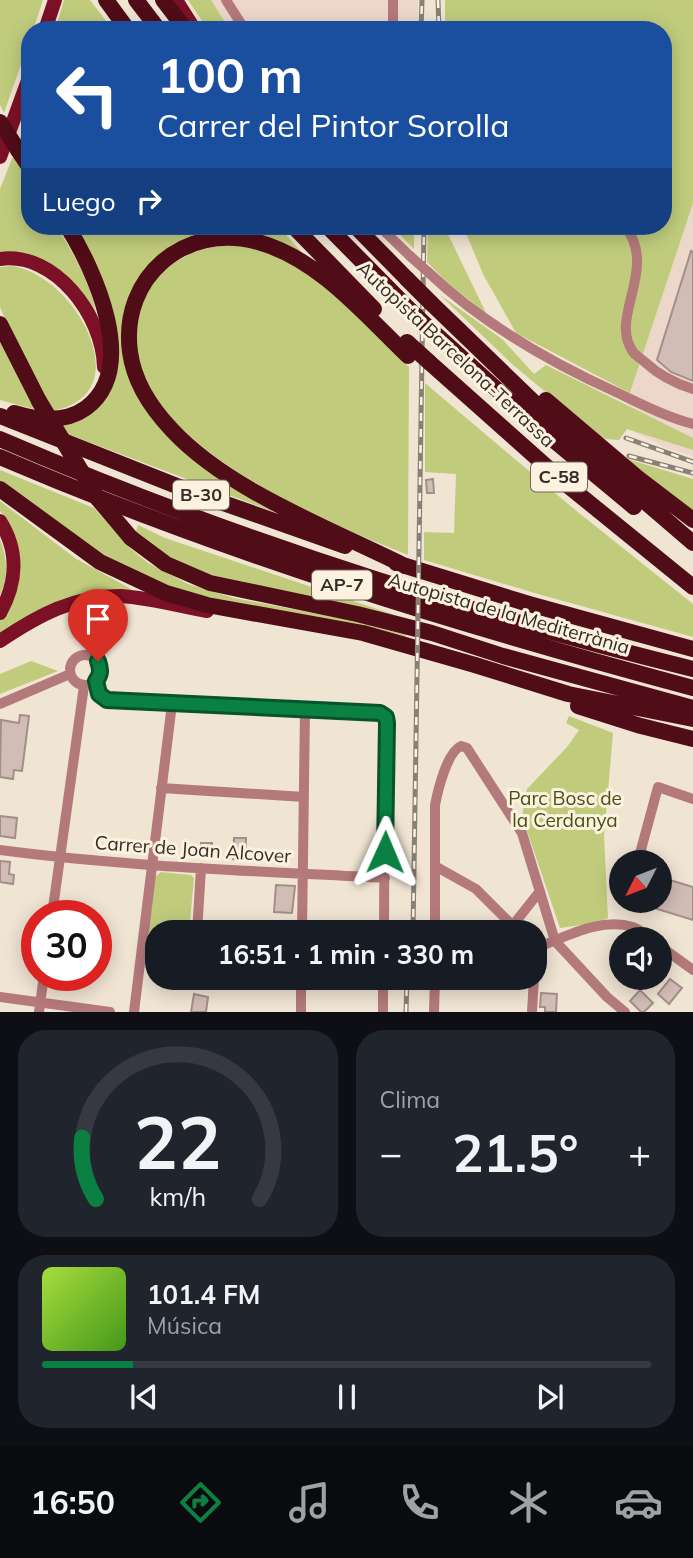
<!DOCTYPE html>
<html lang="es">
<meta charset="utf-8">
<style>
body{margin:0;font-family:Mulish,sans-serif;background:#20242c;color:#f1f3f6;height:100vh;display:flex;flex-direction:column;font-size:26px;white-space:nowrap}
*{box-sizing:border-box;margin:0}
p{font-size:23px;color:#9ea1a6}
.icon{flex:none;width:38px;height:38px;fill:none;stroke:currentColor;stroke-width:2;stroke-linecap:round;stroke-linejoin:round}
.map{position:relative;height:1012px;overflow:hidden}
.panel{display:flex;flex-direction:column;gap:18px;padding:18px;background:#0d0f14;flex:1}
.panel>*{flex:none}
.guide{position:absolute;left:21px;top:21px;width:651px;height:214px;border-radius:28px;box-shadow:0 4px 18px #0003;background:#1a4fa0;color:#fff;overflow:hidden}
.needle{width:46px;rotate:228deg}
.controls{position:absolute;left:609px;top:850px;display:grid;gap:14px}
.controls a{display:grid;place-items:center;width:63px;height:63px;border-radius:50%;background:#171b24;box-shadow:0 4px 18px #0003;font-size:35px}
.speed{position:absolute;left:21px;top:900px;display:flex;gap:14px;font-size:35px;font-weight:700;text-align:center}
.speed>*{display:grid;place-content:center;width:91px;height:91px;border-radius:50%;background:#171b24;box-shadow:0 4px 18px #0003;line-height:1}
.speed .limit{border:10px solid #d22;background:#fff;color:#111}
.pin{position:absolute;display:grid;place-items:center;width:60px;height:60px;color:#fff;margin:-72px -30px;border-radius:50% 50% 50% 0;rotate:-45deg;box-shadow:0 0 7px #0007}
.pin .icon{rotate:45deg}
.me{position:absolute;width:77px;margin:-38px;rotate:1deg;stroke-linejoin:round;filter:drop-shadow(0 0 5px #0008)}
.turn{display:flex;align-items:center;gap:24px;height:147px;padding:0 21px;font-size:32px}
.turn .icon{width:91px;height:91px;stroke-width:2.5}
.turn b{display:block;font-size:49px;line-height:60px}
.then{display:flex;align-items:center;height:66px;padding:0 21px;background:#0003;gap:14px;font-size:26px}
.big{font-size:52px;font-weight:700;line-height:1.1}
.panel .tile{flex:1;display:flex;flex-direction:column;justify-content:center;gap:10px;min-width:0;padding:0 24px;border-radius:28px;background:#20242c}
.panel .dial{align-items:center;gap:0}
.dial svg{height:182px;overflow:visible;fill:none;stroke:#363941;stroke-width:7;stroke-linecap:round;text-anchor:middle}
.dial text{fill:#f1f3f6;stroke:none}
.song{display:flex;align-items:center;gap:21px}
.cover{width:84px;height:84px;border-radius:10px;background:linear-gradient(135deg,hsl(80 70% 55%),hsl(100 70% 35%))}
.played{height:7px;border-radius:4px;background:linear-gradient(90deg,#0b8043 15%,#363941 15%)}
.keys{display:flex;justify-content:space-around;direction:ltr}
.heat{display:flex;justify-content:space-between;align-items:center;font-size:38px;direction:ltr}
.panel .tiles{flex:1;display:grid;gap:18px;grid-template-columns:1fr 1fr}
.tile:last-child{grid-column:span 2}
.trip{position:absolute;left:145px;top:920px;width:402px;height:70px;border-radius:28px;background:#171b24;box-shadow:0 4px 18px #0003;font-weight:700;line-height:70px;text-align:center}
.menu{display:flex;height:112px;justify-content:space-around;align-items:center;background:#090b0e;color:#9ea1a6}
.menu .icon{width:49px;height:49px}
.menu .on{color:#0b8043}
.menu b{font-size:32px;color:#f1f3f6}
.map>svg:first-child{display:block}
.industrial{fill:#edd7ca}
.green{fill:#c0cc7c}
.building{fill:#d2bcb6;stroke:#a38f89;stroke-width:2}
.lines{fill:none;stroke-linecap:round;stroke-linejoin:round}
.minor{stroke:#b4797b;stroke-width:10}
.major{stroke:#7c1026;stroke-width:14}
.highway{stroke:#500c17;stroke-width:16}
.rail-casing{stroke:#898176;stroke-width:5}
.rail{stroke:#fdf1e0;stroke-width:2.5;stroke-dasharray:8;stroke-linecap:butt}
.minor-bridge{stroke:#b4797b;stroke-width:10}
.highway-bridge{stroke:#500c17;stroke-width:16}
.route-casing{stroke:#07532c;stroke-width:18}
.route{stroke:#0b8043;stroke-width:12}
.labels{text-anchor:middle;stroke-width:6;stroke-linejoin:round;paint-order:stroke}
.shield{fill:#fdf1e0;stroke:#6e675e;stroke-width:2}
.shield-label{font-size:18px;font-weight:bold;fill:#312c26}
.street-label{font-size:19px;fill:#312c26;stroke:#fdf1e0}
.park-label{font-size:19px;fill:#495015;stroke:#fdf1e0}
</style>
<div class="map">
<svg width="693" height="1012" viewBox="0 0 693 1012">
<rect width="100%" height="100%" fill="#f0e4d3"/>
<!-- industrial -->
<path class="industrial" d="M211,0H418V30H230Z
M692,203H693V456L667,448L630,430L625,410Z"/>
<!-- green -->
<path class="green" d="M0,0H43L33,30H30V39L4,113L0,105Z
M64,0H90L113,30H55Z
M188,0H211L230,30H208Z
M445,0H693V203L630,393L516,333L483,274L463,226H663V30H445Z
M30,110V158L19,141Z
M13,156L30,183V226H56C76,257 92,286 98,322L47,263L26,253L0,254V189Z
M74,226H278L305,256L225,231L207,232L188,238L172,245L157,257L140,276L128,300L142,399L274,512L65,433L61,425L89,414L98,407L105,398L115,370Z
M391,226H414V249Z
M428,226H444L486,313L448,283L427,262Z
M229,245C244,247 258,249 271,254C320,274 371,331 409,367L408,555C321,520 88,426 144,299C159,264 193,248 229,245Z
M11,266C74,273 143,395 52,411L12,336L0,307V267Z
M440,295L502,339L534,374L546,365L693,438V450L627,429L619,440L606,439L597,435L512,364Z
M0,338L37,410L0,400Z
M425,383L574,509L693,604V637L538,594L424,560V532L454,533L456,474L425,472Z
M624,458L693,479V511Z
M0,470L94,508L131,549L148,563L188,584L234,598L345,619L406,635L405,639L219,601L173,588L122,566L99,552L0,481Z
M0,501L75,558L131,589V592H111L0,635V621L7,613L6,518L0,511Z
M138,525L165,538L407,619L250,589L176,565L135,535Z
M0,539C7,558 9,577 0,595Z
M31,661L58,671L0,694V674Z
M569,716L613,733L604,836L608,918L584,929L582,925L560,928L522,816L527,789L567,747L579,730L566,723Z
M161,872L191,875L194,878L189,933H158L157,936H152L148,930L155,877Z"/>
<!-- building -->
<path class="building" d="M691,251L693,252V381L671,372L657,360Z
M433,479L434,493H427L426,480Z
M20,715L29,716L22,771L14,770L13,779L0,777L1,720L19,723Z
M0,816L17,818L15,838L0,836Z
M234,838H246L245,860L233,859Z
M201,843H212V857H201Z
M0,861L10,862L9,874L14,875L13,884L0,882Z
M660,877L693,887V920L638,903L660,901Z
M276,885L295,886L292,913L274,912Z
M252,922L266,923L265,933H251Z
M670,979L682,988L669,1004L658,994Z
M640,990L653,1003L644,1012H641L630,1001Z
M541,993L557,994L556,1012H545V1007H540Z
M194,994L208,997L206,1012H191Z"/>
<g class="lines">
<!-- minor -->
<path class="minor" d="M226,0L245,30
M393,30V0
M379,226L410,256
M625,226C659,270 608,317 633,352C636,356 642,359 646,363C660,376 674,383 693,389
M428,272C483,324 549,362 618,393C643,405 667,417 693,424
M70 670a15 15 0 1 1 30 0a15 15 0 1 1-30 0Z
M96,681L100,696L112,701L381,714L385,717L384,933
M0,704L70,674
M161,788L304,797
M0,850C128,867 256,871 385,878
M639,857L658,787L693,799
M435,866L476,889L520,933
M52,915L84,686
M513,925L540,891
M197,933L201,868
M302,933L305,710
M435,933V805C438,790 447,752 461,746L467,748L522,833L555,941L607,997L625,1012
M143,940L158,941
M660,946L693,970
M536,948C566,937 600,917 633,927C640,929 646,936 652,940
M0,997L110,1012
M39,1012L44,975
M134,1012L172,704
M301,1012V978
M383,1012V978
M434,1012L435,978
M532,1012L534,978"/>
<!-- major -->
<path class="major" d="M176,0L195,30
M45,30L55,0
M0,157L30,75
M0,259C55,251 103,316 104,367
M0,521C19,551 17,583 0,613
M0,641C37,616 75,595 121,596C150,598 179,606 207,611"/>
<!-- highway -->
<path class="highway" d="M106,0L128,30
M136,0L159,30
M163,0L186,30
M18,150L30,168
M293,226L374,309
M327,226L410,310
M355,226L407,279
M431,303L571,438L693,543
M0,324L39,401
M431,330L544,432L634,507
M429,362L566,484L693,587
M546,400L638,478L693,520
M14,413C37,420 65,423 86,408C140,368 94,269 67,226
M0,416L192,492L345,546
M0,439C223,535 457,611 693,669
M0,457C224,553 458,625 693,688
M0,489L100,562L166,593L207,605L363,633L475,665L568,694L693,719
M131,538L166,564L210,583L357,614L432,633L503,656L693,708
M396,563L529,604L693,649
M405,566C331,529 229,491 172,430C152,409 134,382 130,352C120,277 185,222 258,242C319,259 364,314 408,356
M578,706L641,726L693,739"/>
<!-- rail casing -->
<g class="rail-casing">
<path id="rail" d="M438,0L439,30
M421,30L422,0
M626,438L693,462
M629,456L693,473
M413,933L424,226
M406,1012L407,978"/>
</g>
<!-- rail -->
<use href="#rail" class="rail"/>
<!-- minor-bridge -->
<path class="minor-bridge" d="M410,256L428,272"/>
<!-- highway-bridge -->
<path class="highway-bridge" d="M0,122L18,150
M407,279L431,303
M410,310L431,330
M407,342L429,362
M39,401L98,499L131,538"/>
</g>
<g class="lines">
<!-- route casing -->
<g class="route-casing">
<path id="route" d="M98,661C101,670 101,674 96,681L99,694L107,700L380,713L386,717L387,723L385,852"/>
</g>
<!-- route -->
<use href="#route" class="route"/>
</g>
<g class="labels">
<!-- shield labels -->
<g class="shield">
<rect x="531" y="462.5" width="56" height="29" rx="5"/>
<rect x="173" y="480.5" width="56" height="29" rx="5"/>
<rect x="312" y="570.5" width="60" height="29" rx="5"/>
</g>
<g class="shield-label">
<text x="559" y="483">C-58</text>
<text x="201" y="501">B-30</text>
<text x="342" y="591">AP-7</text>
</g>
<!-- street labels -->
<g class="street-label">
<text transform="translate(456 354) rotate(43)" y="7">Autopista Barcelona-Terrassa</text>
<text transform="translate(509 613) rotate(16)" y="7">Autopista de la Mediterrània</text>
<text transform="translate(193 849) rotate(4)" y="7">Carrer de Joan Alcover</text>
</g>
<!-- park labels -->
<g class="park-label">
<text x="565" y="805">Parc Bosc de<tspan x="565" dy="22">la Cerdanya</tspan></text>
</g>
</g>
</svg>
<div class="controls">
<a><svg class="needle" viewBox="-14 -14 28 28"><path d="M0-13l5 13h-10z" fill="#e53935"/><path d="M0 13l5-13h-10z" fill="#9ea1a6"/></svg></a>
<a><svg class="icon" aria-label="sound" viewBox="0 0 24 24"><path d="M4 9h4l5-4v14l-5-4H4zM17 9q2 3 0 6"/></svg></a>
</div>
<div class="speed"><div class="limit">30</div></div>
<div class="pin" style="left:98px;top:661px;background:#d93025"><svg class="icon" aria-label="arrive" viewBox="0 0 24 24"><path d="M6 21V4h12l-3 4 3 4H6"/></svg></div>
<svg class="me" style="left:385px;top:852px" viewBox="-20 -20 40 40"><path d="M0-17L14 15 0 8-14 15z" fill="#0b8043" stroke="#fff" stroke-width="4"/></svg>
<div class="trip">16:51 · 1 min · 330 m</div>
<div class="guide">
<div class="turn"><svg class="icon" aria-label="left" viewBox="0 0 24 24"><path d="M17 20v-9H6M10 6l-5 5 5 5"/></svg><div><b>100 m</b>Carrer del Pintor Sorolla</div></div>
<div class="then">Luego<svg class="icon" aria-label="right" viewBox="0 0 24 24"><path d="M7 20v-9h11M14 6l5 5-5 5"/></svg></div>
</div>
</div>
<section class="panel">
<div class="tiles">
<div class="tile dial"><svg viewBox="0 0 100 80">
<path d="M14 69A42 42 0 1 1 86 69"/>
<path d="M14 69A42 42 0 0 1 8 42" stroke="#0b8043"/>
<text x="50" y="56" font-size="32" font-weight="700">22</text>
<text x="50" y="72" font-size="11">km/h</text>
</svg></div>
<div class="tile"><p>Clima</p>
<div class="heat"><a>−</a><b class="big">21.5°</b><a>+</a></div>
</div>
<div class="tile">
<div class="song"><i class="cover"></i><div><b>101.4 FM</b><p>Música</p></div></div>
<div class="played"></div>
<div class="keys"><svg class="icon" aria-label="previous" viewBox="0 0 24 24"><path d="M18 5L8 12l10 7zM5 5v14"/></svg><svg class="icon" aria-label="pause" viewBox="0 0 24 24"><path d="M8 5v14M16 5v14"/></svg><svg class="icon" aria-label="next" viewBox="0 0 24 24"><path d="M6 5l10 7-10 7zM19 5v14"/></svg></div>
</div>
</div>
</section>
<nav class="menu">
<b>16:50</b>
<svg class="icon on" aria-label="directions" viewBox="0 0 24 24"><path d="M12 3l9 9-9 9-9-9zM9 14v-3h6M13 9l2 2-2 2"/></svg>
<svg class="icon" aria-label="music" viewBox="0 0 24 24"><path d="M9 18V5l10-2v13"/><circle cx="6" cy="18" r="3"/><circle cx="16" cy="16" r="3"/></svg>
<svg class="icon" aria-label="phone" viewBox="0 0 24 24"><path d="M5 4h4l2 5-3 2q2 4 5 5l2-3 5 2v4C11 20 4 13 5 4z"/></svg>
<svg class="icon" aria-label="climate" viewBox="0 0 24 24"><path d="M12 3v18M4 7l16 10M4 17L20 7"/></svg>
<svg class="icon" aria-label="car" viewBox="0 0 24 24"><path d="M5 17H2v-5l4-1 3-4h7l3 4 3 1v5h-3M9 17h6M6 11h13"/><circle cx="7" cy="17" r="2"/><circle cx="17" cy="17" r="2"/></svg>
</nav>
